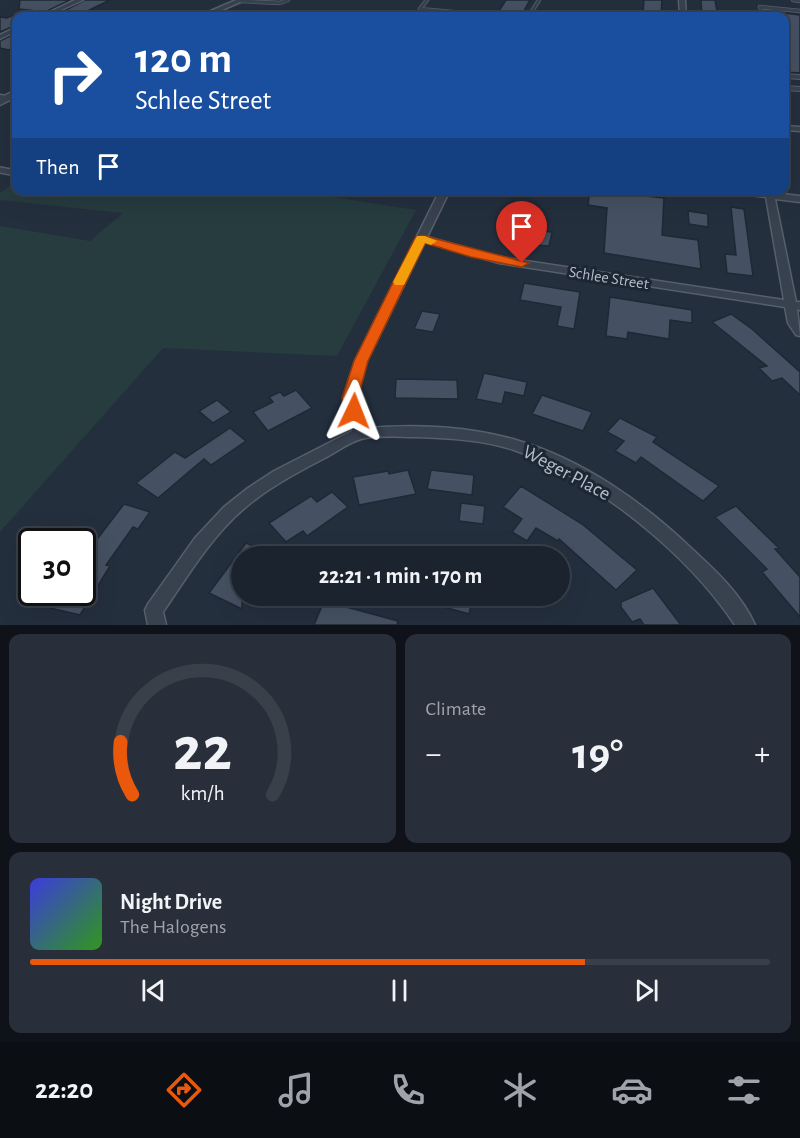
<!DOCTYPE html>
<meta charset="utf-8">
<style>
body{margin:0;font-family:"Alegreya Sans",sans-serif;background:#282f3a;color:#f1f3f6;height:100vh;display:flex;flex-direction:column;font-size:22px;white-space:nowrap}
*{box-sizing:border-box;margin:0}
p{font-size:20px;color:#a0a4aa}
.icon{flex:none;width:33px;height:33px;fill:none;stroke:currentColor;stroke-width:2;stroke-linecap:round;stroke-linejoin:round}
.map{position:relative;height:625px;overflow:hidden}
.sheet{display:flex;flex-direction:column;gap:9px;padding:9px;background:#0f1319;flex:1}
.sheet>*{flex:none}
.hud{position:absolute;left:12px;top:12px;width:777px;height:183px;border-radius:12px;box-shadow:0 6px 24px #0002,0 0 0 2px #39404a;background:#1a4fa0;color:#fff;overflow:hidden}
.speed{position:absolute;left:18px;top:528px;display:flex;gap:12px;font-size:30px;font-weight:700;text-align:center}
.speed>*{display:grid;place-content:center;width:78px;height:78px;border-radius:50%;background:#1b232e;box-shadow:0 6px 24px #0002,0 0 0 2px #39404a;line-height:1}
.speed .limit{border:3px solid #111;border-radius:9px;background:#fff;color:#111}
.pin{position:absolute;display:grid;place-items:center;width:51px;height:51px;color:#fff;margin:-62px -26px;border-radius:50% 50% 50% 0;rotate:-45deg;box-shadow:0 0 6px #0007}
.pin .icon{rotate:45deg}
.me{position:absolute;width:66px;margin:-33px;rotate:2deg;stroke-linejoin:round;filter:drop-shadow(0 0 4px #0008)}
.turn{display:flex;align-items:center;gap:21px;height:126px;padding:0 24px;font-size:27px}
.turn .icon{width:78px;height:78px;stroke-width:2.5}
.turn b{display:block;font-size:42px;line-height:51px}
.then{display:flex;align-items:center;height:57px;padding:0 24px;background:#0003;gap:12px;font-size:22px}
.big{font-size:45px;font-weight:700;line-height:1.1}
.sheet .tile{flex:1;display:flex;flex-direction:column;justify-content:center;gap:9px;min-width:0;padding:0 21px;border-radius:12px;background:#282f3a}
.sheet .dial{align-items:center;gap:0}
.dial svg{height:156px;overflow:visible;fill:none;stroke:#39404a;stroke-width:7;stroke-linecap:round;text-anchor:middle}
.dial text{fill:#f1f3f6;stroke:none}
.song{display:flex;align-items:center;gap:18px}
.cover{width:72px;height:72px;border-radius:9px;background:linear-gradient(135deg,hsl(240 70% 55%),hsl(110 70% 35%))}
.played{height:6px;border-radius:3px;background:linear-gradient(90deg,#ea580c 75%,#39404a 75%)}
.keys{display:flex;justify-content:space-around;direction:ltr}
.heat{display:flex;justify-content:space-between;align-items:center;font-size:33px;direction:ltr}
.sheet .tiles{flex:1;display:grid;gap:9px;grid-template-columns:1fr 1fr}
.tile:last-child{grid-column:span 2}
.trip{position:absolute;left:231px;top:546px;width:339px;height:60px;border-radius:30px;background:#1b232e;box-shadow:0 6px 24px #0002,0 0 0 2px #39404a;font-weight:700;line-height:60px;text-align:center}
.tab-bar{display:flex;height:96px;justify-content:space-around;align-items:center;background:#0b0e12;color:#a0a4aa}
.tab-bar .icon{width:42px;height:42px}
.tab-bar .on{color:#ea580c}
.tab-bar b{font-size:27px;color:#f1f3f6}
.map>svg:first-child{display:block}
.green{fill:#263c3f}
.building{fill:#455162;stroke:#1f2835;stroke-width:1.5}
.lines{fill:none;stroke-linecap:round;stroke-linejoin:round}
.service-far2-casing{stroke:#565f6c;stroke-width:4.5}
.service-far1-casing{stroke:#565f6c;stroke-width:6}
.service-casing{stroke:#565f6c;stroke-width:8}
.minor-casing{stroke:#565f6c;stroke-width:3}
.tertiary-casing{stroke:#565f6c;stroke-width:3}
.service-far2{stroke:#38414e;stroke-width:3}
.service-far1{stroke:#38414e;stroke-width:4}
.service{stroke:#38414e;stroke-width:5}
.minor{fill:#38414e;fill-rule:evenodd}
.tertiary{fill:#38414e;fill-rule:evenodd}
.route{fill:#ea580c;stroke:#983908;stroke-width:1.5}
.slow{fill:#f59e0b}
.labels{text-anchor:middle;stroke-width:6;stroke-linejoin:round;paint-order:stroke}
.street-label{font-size:16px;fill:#b4bcc9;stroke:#1d2633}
.near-street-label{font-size:20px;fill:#b4bcc9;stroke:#1d2633}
</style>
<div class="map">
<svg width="800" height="625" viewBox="0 0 800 625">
<rect width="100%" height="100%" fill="#242f3e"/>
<!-- green -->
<path class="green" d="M16,182V190L294,191L416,210L337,356L163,348L0,532V226L90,241L123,213L0,200V193Z"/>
<!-- building -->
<path class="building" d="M20,0H70L45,12L19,9Z
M85,0H110L79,15L60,13Z
M506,0H530L521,16L497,14Z
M644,0H662L661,15L643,13Z
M701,0H715L718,16H702Z
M784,13L800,15V73L784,72Z
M16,14V25L0,32V17L7,18Z
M16,33V46L9,50L0,48V41Z
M590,190L664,198L662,235L698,240L701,269L604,253L607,208L588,205Z
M731,207L744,209L753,276L727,273L725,254L736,255Z
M688,211L708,214V227L689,224Z
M518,215L536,217L533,230L552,232L549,246L520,244L521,241L513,240L514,237L511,236Z
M524,283L580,292L574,329L557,326L561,307L520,300Z
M610,297L692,310V323L670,320L669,339L628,332L627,339L606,336Z
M422,311L440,314L433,332L414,329Z
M731,314L752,329L800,372V395L782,378L772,381L759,368L767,366L712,322Z
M484,373L527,382L524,396L505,392L502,404L476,399Z
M396,379L457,380L458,399L395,398Z
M296,390L312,408L268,431L253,412L273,402L269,397L280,392L284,396Z
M542,395L592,412L583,431L532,414Z
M217,400L231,412L213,423L199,411Z
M620,418L657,437L653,442L719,486L703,501L641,457L636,463L615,451L624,441L607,432Z
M230,428L246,441L211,465L204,459L158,498L136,483L175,452L185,458Z
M408,470L416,494L359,505L353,477L388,471L389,474Z
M431,470L474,475L472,495L427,489Z
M521,486L582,524L637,570L616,590L559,539L558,541L536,528L527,541L512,532L522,519L503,507Z
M332,492L348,507L307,536L303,531L286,542L269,523L311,496L317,502Z
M461,503L485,506L483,524L459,521Z
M124,504L150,512L138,529L133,527L106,565L110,566L80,615L42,606L51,592H82V559Z
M736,506L779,548L775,549L800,577V617L762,572L767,569L715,517Z
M246,543L277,556H242V609L209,593Z
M653,588L681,625H644L640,619L632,622L621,607V602Z
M447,596H473L469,614L444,607Z
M324,601L398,621L397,625H314Z"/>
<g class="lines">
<!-- service-far2 casing -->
<g class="service-far2-casing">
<path id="service-far2" d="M427,0L420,9L494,16
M793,0L800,1
M241,1L280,3L288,0
M529,16L539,0
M763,16L760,7L800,11"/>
</g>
<!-- service-far1 casing -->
<g class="service-far1-casing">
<path id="service-far1" d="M784,76L800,77
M784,85L785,88L800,89"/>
</g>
<!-- service casing -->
<g class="service-casing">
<path id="service" d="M0,170L16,173"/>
</g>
<!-- minor casing -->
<g class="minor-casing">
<path id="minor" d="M75,0H83L48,16H41Z
M679,0H685L686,16H680Z
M211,12L221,15L222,16L209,15Z
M16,27V31L0,39V35Z
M0,95L16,97V101L0,99Z
M784,126L800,127V131L784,130Z
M440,190H450L427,237L500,257L784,300L766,197L733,193L729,190H774V193L800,196V202L775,199L796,302H800V310L797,309L800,336L796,335L788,323L785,307L499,263L425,242L367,361L357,398L366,428C416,424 470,426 519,441C583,460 644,503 691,548C715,570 742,595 755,625H735C688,554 595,478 514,450C483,440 448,438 416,437C398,437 378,435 361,439C347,443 334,454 321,460C286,478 251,498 225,527C201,553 183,583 163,612L166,625H148L145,610L148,604L195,538L224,507L248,488L274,471L352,431L343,398L355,361Z"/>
</g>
<!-- tertiary casing -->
<g class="tertiary-casing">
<path id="tertiary" d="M236,0H245L208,16H199Z
M16,90V97L0,105V98Z"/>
</g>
<!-- service-far2 -->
<use href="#service-far2" class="service-far2"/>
<!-- service-far1 -->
<use href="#service-far1" class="service-far1"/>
<!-- service -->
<use href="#service" class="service"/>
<!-- minor -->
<use href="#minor" class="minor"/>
<!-- tertiary -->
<use href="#tertiary" class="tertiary"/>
</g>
<!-- route -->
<path class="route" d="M421,235L529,263L522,267L471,257L425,243L368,361L358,398L362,411L359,415H348L342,398L354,361L415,238Z"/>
<!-- slow -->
<path class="slow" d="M417,236H425L437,241L431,245L425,243L404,285H395L393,282Z"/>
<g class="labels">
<!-- street labels -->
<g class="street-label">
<text transform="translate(609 277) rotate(9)" y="6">Schlee Street</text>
</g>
<!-- near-street labels -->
<g class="near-street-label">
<text transform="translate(567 472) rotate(28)" y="7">Weger Place</text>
</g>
</g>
</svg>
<div class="speed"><div class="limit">30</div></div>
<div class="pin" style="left:522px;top:263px;background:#d93025"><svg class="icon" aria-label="arrive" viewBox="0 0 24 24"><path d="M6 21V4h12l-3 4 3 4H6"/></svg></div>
<svg class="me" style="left:354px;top:411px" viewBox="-20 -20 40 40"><path d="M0-17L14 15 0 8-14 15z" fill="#ea580c" stroke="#fff" stroke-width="4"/></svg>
<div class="trip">22:21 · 1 min · 170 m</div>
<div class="hud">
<div class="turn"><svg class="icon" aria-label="right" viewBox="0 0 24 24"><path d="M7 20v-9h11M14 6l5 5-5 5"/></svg><div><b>120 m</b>Schlee Street</div></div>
<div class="then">Then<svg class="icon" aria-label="arrive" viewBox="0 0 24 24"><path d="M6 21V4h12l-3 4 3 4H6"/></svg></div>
</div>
</div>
<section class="sheet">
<div class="tiles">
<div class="tile dial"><svg viewBox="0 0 100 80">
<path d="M14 69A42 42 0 1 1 86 69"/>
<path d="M14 69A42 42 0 0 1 8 42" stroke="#ea580c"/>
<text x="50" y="56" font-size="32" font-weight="700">22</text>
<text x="50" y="72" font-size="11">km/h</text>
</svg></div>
<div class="tile"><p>Climate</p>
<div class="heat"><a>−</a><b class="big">19°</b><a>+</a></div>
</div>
<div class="tile">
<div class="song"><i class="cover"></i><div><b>Night Drive</b><p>The Halogens</p></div></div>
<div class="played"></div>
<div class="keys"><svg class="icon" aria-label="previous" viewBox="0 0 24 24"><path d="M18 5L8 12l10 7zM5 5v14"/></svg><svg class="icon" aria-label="pause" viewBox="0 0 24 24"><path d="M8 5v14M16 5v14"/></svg><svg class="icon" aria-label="next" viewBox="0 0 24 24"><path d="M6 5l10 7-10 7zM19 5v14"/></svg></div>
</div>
</div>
</section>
<nav class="tab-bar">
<b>22:20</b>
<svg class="icon on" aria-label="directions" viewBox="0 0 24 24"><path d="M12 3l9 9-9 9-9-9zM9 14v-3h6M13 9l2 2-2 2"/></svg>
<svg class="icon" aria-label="music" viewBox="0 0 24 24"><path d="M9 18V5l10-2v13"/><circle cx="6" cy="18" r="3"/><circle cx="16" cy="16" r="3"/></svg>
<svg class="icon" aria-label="phone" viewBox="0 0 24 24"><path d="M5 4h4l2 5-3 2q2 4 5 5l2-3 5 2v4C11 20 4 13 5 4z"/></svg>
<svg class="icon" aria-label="climate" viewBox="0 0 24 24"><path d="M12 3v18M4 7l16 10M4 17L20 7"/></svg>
<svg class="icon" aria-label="car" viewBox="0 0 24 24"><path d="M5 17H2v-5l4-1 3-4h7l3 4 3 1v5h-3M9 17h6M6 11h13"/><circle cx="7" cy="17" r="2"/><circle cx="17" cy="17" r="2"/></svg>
<svg class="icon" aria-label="filters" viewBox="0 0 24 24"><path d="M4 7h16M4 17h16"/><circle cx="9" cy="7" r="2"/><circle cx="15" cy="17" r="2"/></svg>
</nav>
